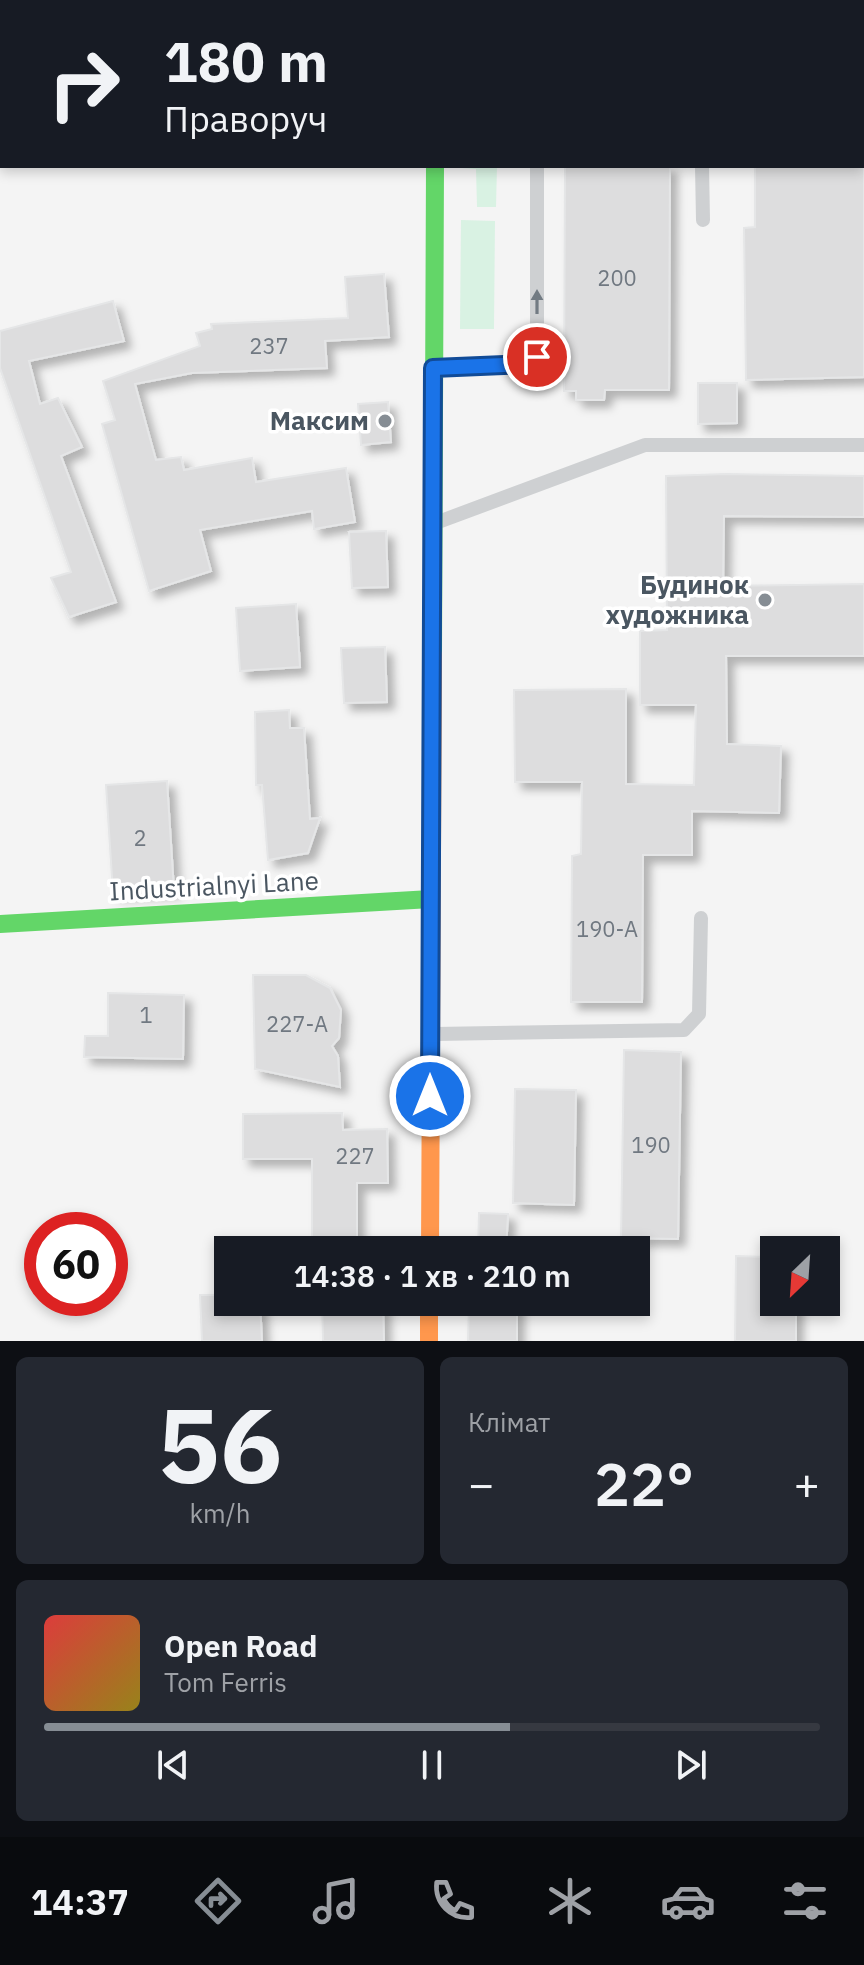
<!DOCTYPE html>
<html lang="uk">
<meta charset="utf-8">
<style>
body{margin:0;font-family:"IBM Plex Sans",sans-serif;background:#242831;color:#f1f3f6;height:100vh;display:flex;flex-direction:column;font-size:30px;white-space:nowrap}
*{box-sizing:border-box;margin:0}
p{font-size:26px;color:#9ea1a6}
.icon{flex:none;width:44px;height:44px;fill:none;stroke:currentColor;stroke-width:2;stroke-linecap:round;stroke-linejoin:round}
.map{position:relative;height:1341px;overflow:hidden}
.side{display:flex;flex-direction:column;gap:16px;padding:16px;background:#0d0f14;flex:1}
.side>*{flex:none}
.guide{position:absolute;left:0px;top:0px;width:864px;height:168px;box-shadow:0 4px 12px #0003;background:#171b24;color:#f1f3f6;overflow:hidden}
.needle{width:52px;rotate:205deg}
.controls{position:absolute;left:760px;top:1236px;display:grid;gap:16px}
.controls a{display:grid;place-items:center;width:80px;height:80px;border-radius:0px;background:#171b24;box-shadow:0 4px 12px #0003;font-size:40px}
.speed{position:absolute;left:24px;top:1212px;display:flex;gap:16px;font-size:40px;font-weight:700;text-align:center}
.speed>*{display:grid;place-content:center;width:104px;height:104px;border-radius:50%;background:#171b24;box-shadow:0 4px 12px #0003;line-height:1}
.speed .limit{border:12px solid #d22;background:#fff;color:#111}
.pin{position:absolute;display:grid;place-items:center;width:68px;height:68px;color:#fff;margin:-34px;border:4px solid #fff;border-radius:50%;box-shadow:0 2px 8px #0007}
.me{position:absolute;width:88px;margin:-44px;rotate:0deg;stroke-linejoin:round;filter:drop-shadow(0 0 6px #0008)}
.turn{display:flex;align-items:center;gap:28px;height:168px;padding:0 32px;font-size:36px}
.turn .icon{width:104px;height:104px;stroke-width:2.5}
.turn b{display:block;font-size:56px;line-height:68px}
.big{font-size:60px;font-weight:600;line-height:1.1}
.side .card{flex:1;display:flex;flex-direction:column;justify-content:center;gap:12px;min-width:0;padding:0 28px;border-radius:12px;background:#242831}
.side .dial{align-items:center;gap:0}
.dial b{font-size:104px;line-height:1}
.song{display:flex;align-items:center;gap:24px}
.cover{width:96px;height:96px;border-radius:12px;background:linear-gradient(135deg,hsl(0 70% 55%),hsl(50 70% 35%))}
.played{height:8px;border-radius:4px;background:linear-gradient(90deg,#868d94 60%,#363941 60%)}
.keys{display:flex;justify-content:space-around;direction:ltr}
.heat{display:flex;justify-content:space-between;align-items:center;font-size:44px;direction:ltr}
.side .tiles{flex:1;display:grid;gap:16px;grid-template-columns:1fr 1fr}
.card:last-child{grid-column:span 2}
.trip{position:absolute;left:214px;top:1236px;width:436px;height:80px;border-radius:0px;background:#171b24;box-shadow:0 4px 12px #0003;font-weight:600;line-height:80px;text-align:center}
.tab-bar{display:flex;height:128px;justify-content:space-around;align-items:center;background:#090b0e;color:#9ea1a6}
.tab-bar .icon{width:56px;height:56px}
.tab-bar .active{color:#868d94}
.tab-bar b{font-size:36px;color:#f1f3f6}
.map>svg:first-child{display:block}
.green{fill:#d9f2e3}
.building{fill:#ddddde;stroke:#e5e6e7;stroke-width:2;filter:url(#shadow)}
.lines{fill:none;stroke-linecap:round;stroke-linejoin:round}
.lane{stroke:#ced0d2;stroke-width:14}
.fast{stroke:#63d668;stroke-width:18}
.slow{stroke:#ff974d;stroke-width:18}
.oneway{fill:#727b83}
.route-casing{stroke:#114b97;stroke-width:20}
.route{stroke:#1a73e8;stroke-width:14}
.poi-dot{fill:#868d94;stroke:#fff;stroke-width:3}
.labels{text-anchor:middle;stroke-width:7;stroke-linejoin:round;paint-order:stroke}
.number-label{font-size:22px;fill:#707881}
.poi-label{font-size:26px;font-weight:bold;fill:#4a5661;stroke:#fff;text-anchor:end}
.street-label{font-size:26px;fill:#4a5661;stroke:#fff}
</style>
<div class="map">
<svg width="864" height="1341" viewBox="0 0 864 1341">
<defs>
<filter id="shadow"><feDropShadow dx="7" dy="7" stdDeviation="4" flood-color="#0004"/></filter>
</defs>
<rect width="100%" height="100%" fill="#f4f4f4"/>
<!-- green -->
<path class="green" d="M461,166H497L496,207H477L476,169L461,168Z
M461,220L495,221L494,329H460Z"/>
<!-- building -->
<path class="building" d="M565,166H670L669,390H605L604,400H576V391H564Z
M755,166H864V377L746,380L744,228L755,227Z
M384,274L389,337L325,341L327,368L192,373L135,384L156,460L181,457L184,470L252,458L256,482L346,468L355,522L314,529L312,511L200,530L211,571L149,591L102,424L115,420L103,381L200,346L196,333L212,329L211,324L348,318L345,277Z
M113,301L124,341L29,361L40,404L58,398L82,447L61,456L116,602L69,617L51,578L71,572L0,368V331Z
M698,383H737V423L698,424Z
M388,402L391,442L361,445L358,404Z
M726,474L864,476V517L724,516L723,586L864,584V656H726L727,744L781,746L779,813L692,811V855H643L642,1002H571L572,856L581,854L582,782H515L514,690L626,689V784L694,785L696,705H640V631L667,630L666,476Z
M386,531L388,587L352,588L349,532Z
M296,604L300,667L240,671L236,608Z
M385,647L387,702L344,703L341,648Z
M289,710L290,728H304L310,819L320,818L308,853L268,860L262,785H256L255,712Z
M167,781L174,890L113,893L106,785Z
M253,975H306L330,988L341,1010L339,1038L332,1046L338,1056L340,1087L255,1069Z
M108,993L184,995L183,1059L84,1057L85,1036H108Z
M624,1050L681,1052L678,1239L621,1238Z
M515,1089L576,1090L574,1205L513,1203Z
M342,1113L343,1130L387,1129L388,1183H357V1250H312V1159H243V1114Z
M479,1213L508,1214L506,1250H478Z
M736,1256L774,1257V1302H796V1341H735Z
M200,1295H228V1302H260L262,1341H202Z
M322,1302H383L384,1341H323Z
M469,1302H517V1341H468Z"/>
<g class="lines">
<!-- lane -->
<path class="lane" d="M761,2V0
M862,62H864
M702,166L703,220
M438,367L529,364L537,357V166
M441,521L645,445H864
M435,1034L684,1030L699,1014L701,918"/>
<!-- fast -->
<path class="fast" d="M433,655L435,166
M0,924L431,899"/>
<!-- slow -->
<path class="slow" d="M436,0V2
M430,1250L433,655
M429,1302V1341"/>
</g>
<!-- one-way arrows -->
<defs><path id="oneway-solid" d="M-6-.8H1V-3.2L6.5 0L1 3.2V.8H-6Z" transform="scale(2)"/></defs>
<use class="oneway" href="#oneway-solid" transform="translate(537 302) rotate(-90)"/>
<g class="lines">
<!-- route casing -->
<g class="route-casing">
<path id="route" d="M430,1096L433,368L529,364L537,357"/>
</g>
<!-- route -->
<use href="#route" class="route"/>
</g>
<!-- markers -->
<g class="poi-dot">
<circle cx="385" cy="421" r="8"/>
<circle cx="765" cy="600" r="8"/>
</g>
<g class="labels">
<!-- number labels -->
<g class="number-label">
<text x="617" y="286">200</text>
<text x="269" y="354">237</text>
<text x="140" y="846">2</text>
<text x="607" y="937">190-А</text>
<text x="146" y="1023">1</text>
<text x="297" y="1032">227-А</text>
<text x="651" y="1153">190</text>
<text x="355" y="1164">227</text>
</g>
<!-- poi labels -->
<g class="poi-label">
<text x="369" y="430">Максим</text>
<text x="749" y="594">Будинок<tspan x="749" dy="30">художника</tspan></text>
</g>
<!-- street labels -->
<g class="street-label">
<text transform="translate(214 886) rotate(-3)" y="9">Industrialnyi Lane</text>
</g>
</g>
</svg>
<div class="controls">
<a><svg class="needle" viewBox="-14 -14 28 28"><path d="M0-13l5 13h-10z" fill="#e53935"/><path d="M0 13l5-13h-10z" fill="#9ea1a6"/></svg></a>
</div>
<div class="speed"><div class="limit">60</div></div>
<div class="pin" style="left:537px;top:357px;background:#d93025"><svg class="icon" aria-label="arrive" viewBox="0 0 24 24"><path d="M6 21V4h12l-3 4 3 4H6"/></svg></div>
<svg class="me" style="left:430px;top:1096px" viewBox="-20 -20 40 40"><circle r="17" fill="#1a73e8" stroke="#fff" stroke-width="3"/><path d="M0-11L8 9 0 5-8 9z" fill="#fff"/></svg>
<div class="trip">14:38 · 1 хв · 210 m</div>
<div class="guide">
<div class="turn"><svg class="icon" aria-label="right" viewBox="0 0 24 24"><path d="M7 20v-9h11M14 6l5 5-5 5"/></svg><div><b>180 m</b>Праворуч</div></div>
</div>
</div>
<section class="side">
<div class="tiles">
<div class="card dial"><b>56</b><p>km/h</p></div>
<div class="card"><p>Клімат</p>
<div class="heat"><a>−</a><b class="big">22°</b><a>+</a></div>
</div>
<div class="card">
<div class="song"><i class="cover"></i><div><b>Open Road</b><p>Tom Ferris</p></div></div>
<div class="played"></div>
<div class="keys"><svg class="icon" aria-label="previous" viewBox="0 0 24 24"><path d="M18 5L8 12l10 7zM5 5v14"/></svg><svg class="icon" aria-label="pause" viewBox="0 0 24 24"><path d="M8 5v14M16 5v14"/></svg><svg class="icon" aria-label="next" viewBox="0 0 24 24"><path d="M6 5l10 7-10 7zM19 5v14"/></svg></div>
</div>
</div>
</section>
<nav class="tab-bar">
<b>14:37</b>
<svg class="icon active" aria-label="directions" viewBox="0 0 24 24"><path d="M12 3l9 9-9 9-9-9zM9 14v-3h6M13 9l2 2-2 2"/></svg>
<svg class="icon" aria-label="music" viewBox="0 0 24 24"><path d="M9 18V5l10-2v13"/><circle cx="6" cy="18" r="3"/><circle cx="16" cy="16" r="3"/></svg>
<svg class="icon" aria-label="phone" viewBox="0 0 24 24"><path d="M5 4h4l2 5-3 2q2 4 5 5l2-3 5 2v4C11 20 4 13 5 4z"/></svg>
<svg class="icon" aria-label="climate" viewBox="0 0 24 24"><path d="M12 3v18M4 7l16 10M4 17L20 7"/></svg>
<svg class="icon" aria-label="car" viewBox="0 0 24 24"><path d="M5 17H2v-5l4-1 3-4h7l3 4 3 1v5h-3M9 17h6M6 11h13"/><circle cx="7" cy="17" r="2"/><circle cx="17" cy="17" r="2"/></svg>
<svg class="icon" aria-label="filters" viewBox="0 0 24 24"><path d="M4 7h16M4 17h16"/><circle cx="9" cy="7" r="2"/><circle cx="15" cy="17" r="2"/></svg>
</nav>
